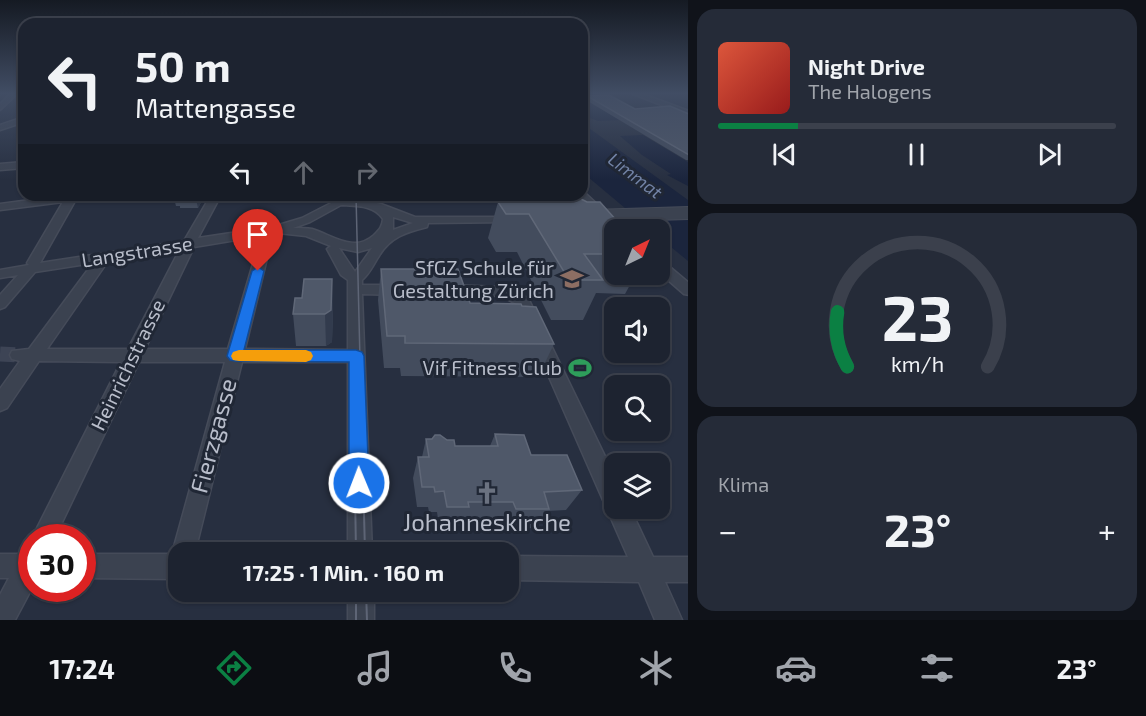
<!DOCTYPE html>
<html lang="de">
<meta charset="utf-8">
<style>
body{margin:0;font-family:"Exo 2",sans-serif;background:#252b38;color:#f1f3f6;height:100vh;display:flex;flex-direction:column;font-size:22px;white-space:nowrap}
*{box-sizing:border-box;margin:0}
p{font-size:20px;color:#a0a4ab}
.icon{flex:none;width:33px;height:33px;fill:none;stroke:currentColor;stroke-width:2;stroke-linecap:round;stroke-linejoin:round}
.map{position:relative;flex:1;overflow:hidden}
.side{display:flex;flex-direction:column;gap:9px;padding:9px;background:#10131a;width:458px}
.side>*{flex:none}
.top-card{position:absolute;left:18px;top:18px;width:570px;height:183px;border-radius:18px;box-shadow:0 2px 4px #0004,0 0 0 2px #3b404c;background:#1d2330;color:#f1f3f6;overflow:hidden}
.needle{width:39px;rotate:43deg}
.controls{position:absolute;left:604px;top:219px;display:grid;gap:12px}
.controls a{display:grid;place-items:center;width:66px;height:66px;border-radius:12px;background:#1d2330;box-shadow:0 2px 4px #0004,0 0 0 2px #3b404c;font-size:30px}
.speed{position:absolute;left:18px;top:524px;display:flex;gap:12px;font-size:30px;font-weight:700;text-align:center}
.speed>*{display:grid;place-content:center;width:78px;height:78px;border-radius:50%;background:#1d2330;box-shadow:0 2px 4px #0004,0 0 0 2px #3b404c;line-height:1}
.speed .limit{border:9px solid #d22;background:#fff;color:#111}
.pin{position:absolute;display:grid;place-items:center;width:51px;height:51px;color:#fff;margin:-62px -26px;border-radius:50% 50% 50% 0;rotate:-45deg;box-shadow:0 0 6px #0007}
.pin .icon{rotate:45deg}
.me{position:absolute;width:66px;margin:-33px;rotate:359deg;stroke-linejoin:round;filter:drop-shadow(0 0 4px #0008)}
.turn{display:flex;align-items:center;gap:21px;height:126px;padding:0 18px;font-size:27px}
.turn .icon{width:78px;height:78px;stroke-width:2.5}
.turn b{display:block;font-size:42px;line-height:51px}
.lanes{display:flex;align-items:center;height:57px;padding:0 18px;background:#0003;justify-content:center;gap:30px;direction:ltr}
.lanes .off{opacity:.35}
.big{font-size:45px;font-weight:700;line-height:1.1}
.side .card{flex:1;display:flex;flex-direction:column;justify-content:center;gap:9px;min-width:0;padding:0 21px;border-radius:18px;background:#252b38}
.side .dial{align-items:center;gap:0}
.dial svg{height:156px;overflow:visible;fill:none;stroke:#3b404c;stroke-width:7;stroke-linecap:round;text-anchor:middle}
.dial text{fill:#f1f3f6;stroke:none}
.song{display:flex;align-items:center;gap:18px}
.cover{width:72px;height:72px;border-radius:9px;background:linear-gradient(135deg,hsl(10 70% 55%),hsl(0 70% 35%))}
.played{height:6px;border-radius:3px;background:linear-gradient(90deg,#0b8043 20%,#3b404c 20%)}
.keys{display:flex;justify-content:space-around;direction:ltr}
.heat{display:flex;justify-content:space-between;align-items:center;font-size:33px;direction:ltr}
.trip{position:absolute;left:168px;top:542px;width:351px;height:60px;border-radius:18px;background:#1d2330;box-shadow:0 2px 4px #0004,0 0 0 2px #3b404c;font-weight:700;line-height:60px;text-align:center}
.tab-bar{display:flex;height:96px;justify-content:space-around;align-items:center;background:#0c0e13;color:#a0a4ab}
.tab-bar .icon{width:42px;height:42px}
.tab-bar .current{color:#0b8043}
.tab-bar b{font-size:27px;color:#f1f3f6}
main{display:flex;flex:1;min-height:0}
.map>svg:first-child{display:block}
.water{fill:#1b253d}
.lines{fill:none;stroke-linecap:round;stroke-linejoin:round}
.minor-tunnel{stroke:#3d4455;stroke-width:15;stroke-dasharray:15 8;stroke-linecap:butt}
.minor-casing{stroke:#454b59;stroke-width:3}
.minor{fill:#3b4250;fill-rule:evenodd}
.tram-far1{stroke:#5e6576;stroke-width:1.5}
.tram{stroke:#5e6576;stroke-width:2}
.minor-bridge-casing{stroke:#454b59;stroke-width:14;stroke-linecap:butt}
.minor-bridge{stroke:#3b4250;stroke-width:12}
.wall{fill:#434c5d}
.shaded-wall{fill:#323b4d}
.building{fill:#4f5869;stroke:#606878;stroke-width:1.5}
.route{fill:#1a73e8;stroke:#114b97;stroke-width:1.5}
.slow{fill:#f59e0b}
.labels{text-anchor:middle;stroke-width:6;stroke-linejoin:round;paint-order:stroke}
.far-water-label{font-size:18px;font-style:italic;fill:#7384a7;stroke:#202735}
.street-label{font-size:20px;fill:#b8bdca;stroke:#202735}
.poi-label{font-size:20px;fill:#b8bdca;stroke:#202735;text-anchor:end}
.near-street-label{font-size:24px;fill:#b8bdca;stroke:#202735}
.near-poi-label{font-size:24px;fill:#b8bdca;stroke:#202735}
</style>
<main>
<div class="map">
<svg width="689" height="620" viewBox="0 0 689 620">
<rect width="100%" height="100%" fill="#272f40"/>
<!-- water -->
<path class="water" d="M582,98L620,120L598,121L582,115Z
M582,123L688,200V261L660,238V230L650,229L582,172Z
M643,135L688,162V186L667,175L671,174L642,155L620,136Z"/>
<g class="lines">
<!-- minor-tunnel -->
<path class="minor-tunnel" d="M0,354L18,355"/>
<!-- minor casing -->
<g class="minor-casing">
<path id="minor" d="M11,93H18L0,110V104Z
M631,93H640L689,111V116Z
M24,117V122L0,130V125Z
M24,162V168L0,170V164Z
M582,192L585,193L625,230H615V233L577,197L576,195H582Z
M68,195H135L130,198L75,201L40,263L184,241L211,195H221L198,238L272,227L302,218L339,199L363,200L381,204L415,217H516L518,219L512,222L428,223L427,227C407,232 390,237 379,256C373,265 370,273 362,280V285H398L405,290L398,295L362,294L372,552H348V362H242L195,552H178V579L82,578V554H172L225,362H139L55,537L32,538L121,362L39,361L7,408L0,411V389L20,361L12,359L10,355L12,351L29,349L93,263L35,272L5,307L0,309V295L18,275L0,278V270L29,265L27,263L63,202L0,210V204ZM341,205C356,206 374,205 383,219C382,227 380,229 374,235C354,253 334,236 312,229C306,228 299,228 293,228L310,222ZM393,217L413,223L393,230ZM278,233L306,236L331,246L327,249L341,275L348,280V350L245,349L269,250L263,246L257,250L228,349H145L194,247ZM339,248L358,252L372,248L355,272ZM180,249L128,349H47L108,261Z
M660,262L665,263L689,283V295L684,294L660,273Z
M446,285L502,287L528,298L615,477V508H630L653,557H689V582H665L682,620H655L639,582L508,580V556L628,557L517,304L500,296L441,293L439,290L441,287Z
M32,549V588L15,620H0V595L9,578H0V554H23Z
M348,591H374V620H348Z"/>
</g>
<!-- minor -->
<use href="#minor" class="minor"/>
<!-- tram-far1 -->
<path class="tram-far1" d="M356,195L360,360"/>
<!-- tram -->
<path class="tram" d="M360,359L365,552
M355,492L356,552
M356,591V620
M366,591L367,620"/>
<!-- minor-bridge casing -->
<g class="minor-bridge-casing">
<path id="minor-bridge" d="M592,216L689,213"/>
</g>
<!-- minor-bridge -->
<use href="#minor-bridge" class="minor-bridge"/>
</g>
<!-- wall -->
<path class="wall" d="M587,96L635,109L689,114V160H686L586,100Z
M173,195H205L198,208H180V206H176Z
M533,195H575L573,199L615,254V274H636L625,294L596,293L583,320H551L517,252H496L488,238L498,202L538,200Z
M381,269L470,303L522,306L554,344L538,377L401,376L400,368H384L378,300Z
M333,311L332,342L326,346H296L293,314Z
M495,434L531,455L582,490L566,510L547,511L535,528L504,529L502,522H462L460,526H439L437,512H429L428,507H417L413,478L418,457H422L426,439L455,446H490Z"/>
<!-- shaded-wall -->
<path class="shaded-wall" d="M195,195H205L198,208Z
M332,279L333,311L332,342L326,346L325,314Z"/>
<!-- building -->
<path class="building" d="M609,95L635,109L670,106L689,114V155L587,96Z
M581,199L587,202H600L625,230H615V254H584L603,280H569L529,214H506L498,202Z
M381,269H458L470,303L521,304L522,306L536,307L554,344L405,343V336H387Z
M304,279H332L331,310L325,314H293L295,298H302Z
M495,434L524,435L531,455H567L582,490L544,492L549,509H516L513,502H468L469,507H447L444,491L435,492L434,487H422L418,457H429L426,439H432L435,435H440L447,440H454L455,446H498Z"/>
<!-- sky -->
<linearGradient id="sky" x2="0" y2="1"><stop stop-color="#151a23"/><stop offset="0.52" stop-color="#414d64"/><stop offset="1" stop-color="#414d64" stop-opacity="0"/></linearGradient>
<rect width="689" height="180" fill="url(#sky)"/>
<!-- route -->
<path class="route" d="M258,267L264,271L244,350H356L362,352L364,356L369,483L366,490L359,492L352,490L349,483V362L235,361L230,360L227,356L252,271Z"/>
<!-- slow -->
<path class="slow" d="M239,350H306L311,352L313,356L311,360L306,362L239,361L233,360L231,356L233,352Z"/>
<!-- icons -->
<defs>
<g id="university-bare" transform="scale(1.8)"><path d="M0-5L7-2L0 1L-7-2ZM-4 1L0 2.5L4 1V4Q0 6-4 4Z" fill="#8d6e63" stroke="#202735" stroke-width="2.5" paint-order="stroke"/></g>
<g id="stadium-bare" transform="scale(1.8)"><path d="M0-5a6.5 5 0 1 0 0 10a6.5 5 0 1 0 0-10ZM-3.5-1.8h7v3.6h-7Z" fill="#2e9e5b" stroke="#202735" stroke-width="2.5" paint-order="stroke"/></g>
<g id="church-bare" transform="scale(1.8)"><path d="M-1.2-6h2.4v3.5h3.3v2.4h-3.3V6h-2.4V-.1h-3.3v-2.4h3.3Z" fill="#6b7280" stroke="#202735" stroke-width="2.5" paint-order="stroke"/></g>
</defs>
<g fill-rule="evenodd">
<use href="#university-bare" x="572" y="279"/>
<use href="#stadium-bare" x="580" y="368"/>
<use href="#church-bare" x="487" y="493"/>
</g>
<g class="labels">
<!-- far-water labels -->
<g class="far-water-label">
<text transform="translate(635 176) rotate(37)" y="6">Limmat</text>
</g>
<!-- street labels -->
<g class="street-label">
<text transform="translate(137 252) rotate(-9)" y="7">Langstrasse</text>
<text transform="translate(128 365) rotate(-64)" y="7">Heinrichstrasse</text>
</g>
<!-- poi labels -->
<g class="poi-label">
<text x="554" y="275">SfGZ Schule für<tspan x="554" dy="23">Gestaltung Zürich</tspan></text>
<text x="562" y="375">Vif Fitness Club</text>
</g>
<!-- near-street labels -->
<g class="near-street-label">
<text transform="translate(214 436) rotate(-75)" y="8">Fierzgasse</text>
</g>
<!-- near-poi labels -->
<g class="near-poi-label">
<text x="487" y="531">Johanneskirche</text>
</g>
</g>
</svg>
<div class="controls">
<a><svg class="needle" viewBox="-14 -14 28 28"><path d="M0-13l5 13h-10z" fill="#e53935"/><path d="M0 13l5-13h-10z" fill="#a0a4ab"/></svg></a>
<a><svg class="icon" aria-label="sound" viewBox="0 0 24 24"><path d="M4 9h4l5-4v14l-5-4H4zM17 9q2 3 0 6"/></svg></a>
<a><svg class="icon" aria-label="search" viewBox="0 0 24 24"><circle cx="10" cy="10" r="6"/><path d="M15 15l6 6"/></svg></a>
<a><svg class="icon" aria-label="layers" viewBox="0 0 24 24"><path d="M12 4l9 5-9 5-9-5zM3 14l9 5 9-5"/></svg></a>
</div>
<div class="speed"><div class="limit">30</div></div>
<div class="pin" style="left:258px;top:271px;background:#d93025"><svg class="icon" aria-label="arrive" viewBox="0 0 24 24"><path d="M6 21V4h12l-3 4 3 4H6"/></svg></div>
<svg class="me" style="left:359px;top:483px" viewBox="-20 -20 40 40"><circle r="17" fill="#1a73e8" stroke="#fff" stroke-width="3"/><path d="M0-11L8 9 0 5-8 9z" fill="#fff"/></svg>
<div class="trip">17:25 · 1 Min. · 160 m</div>
<div class="top-card">
<div class="turn"><svg class="icon" aria-label="left" viewBox="0 0 24 24"><path d="M17 20v-9H6M10 6l-5 5 5 5"/></svg><div><b>50 m</b>Mattengasse</div></div>
<div class="lanes"><svg class="icon" aria-label="left" viewBox="0 0 24 24"><path d="M17 20v-9H6M10 6l-5 5 5 5"/></svg><svg class="icon off" aria-label="ahead" viewBox="0 0 24 24"><path d="M12 20V5M6 11l6-6 6 6"/></svg><svg class="icon off" aria-label="right" viewBox="0 0 24 24"><path d="M7 20v-9h11M14 6l5 5-5 5"/></svg></div>
</div>
</div>
<section class="side">
<div class="card">
<div class="song"><i class="cover"></i><div><b>Night Drive</b><p>The Halogens</p></div></div>
<div class="played"></div>
<div class="keys"><svg class="icon" aria-label="previous" viewBox="0 0 24 24"><path d="M18 5L8 12l10 7zM5 5v14"/></svg><svg class="icon" aria-label="pause" viewBox="0 0 24 24"><path d="M8 5v14M16 5v14"/></svg><svg class="icon" aria-label="next" viewBox="0 0 24 24"><path d="M6 5l10 7-10 7zM19 5v14"/></svg></div>
</div>
<div class="card dial"><svg viewBox="0 0 100 80">
<path d="M14 69A42 42 0 1 1 86 69"/>
<path d="M14 69A42 42 0 0 1 9 41" stroke="#0b8043"/>
<text x="50" y="56" font-size="32" font-weight="700">23</text>
<text x="50" y="72" font-size="11">km/h</text>
</svg></div>
<div class="card"><p>Klima</p>
<div class="heat"><a>−</a><b class="big">23°</b><a>+</a></div>
</div>
</section>
</main>
<nav class="tab-bar">
<b>17:24</b>
<svg class="icon current" aria-label="directions" viewBox="0 0 24 24"><path d="M12 3l9 9-9 9-9-9zM9 14v-3h6M13 9l2 2-2 2"/></svg>
<svg class="icon" aria-label="music" viewBox="0 0 24 24"><path d="M9 18V5l10-2v13"/><circle cx="6" cy="18" r="3"/><circle cx="16" cy="16" r="3"/></svg>
<svg class="icon" aria-label="phone" viewBox="0 0 24 24"><path d="M5 4h4l2 5-3 2q2 4 5 5l2-3 5 2v4C11 20 4 13 5 4z"/></svg>
<svg class="icon" aria-label="climate" viewBox="0 0 24 24"><path d="M12 3v18M4 7l16 10M4 17L20 7"/></svg>
<svg class="icon" aria-label="car" viewBox="0 0 24 24"><path d="M5 17H2v-5l4-1 3-4h7l3 4 3 1v5h-3M9 17h6M6 11h13"/><circle cx="7" cy="17" r="2"/><circle cx="17" cy="17" r="2"/></svg>
<svg class="icon" aria-label="filters" viewBox="0 0 24 24"><path d="M4 7h16M4 17h16"/><circle cx="9" cy="7" r="2"/><circle cx="15" cy="17" r="2"/></svg>
<b>23°</b>
</nav>
